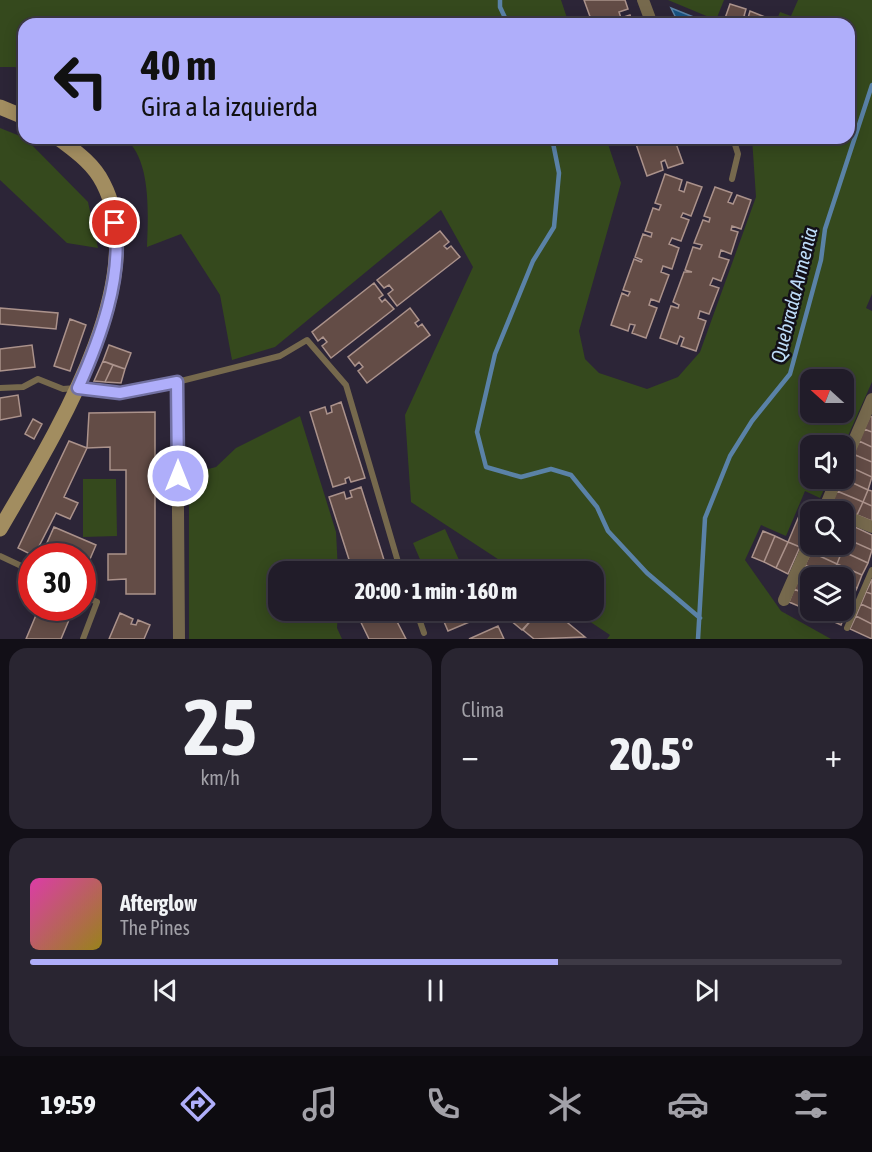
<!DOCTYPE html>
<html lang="es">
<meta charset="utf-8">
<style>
body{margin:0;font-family:"Asap Condensed",sans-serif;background:#292531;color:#f1f3f6;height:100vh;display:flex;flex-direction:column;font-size:22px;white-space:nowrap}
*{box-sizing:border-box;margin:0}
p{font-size:20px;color:#a2a1a8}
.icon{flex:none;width:33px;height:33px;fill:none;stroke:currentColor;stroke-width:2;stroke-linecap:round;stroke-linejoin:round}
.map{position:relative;height:639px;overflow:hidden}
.sheet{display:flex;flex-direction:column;gap:9px;padding:9px;background:#120f17;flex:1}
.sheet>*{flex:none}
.banner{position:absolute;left:18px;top:18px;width:837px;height:126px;border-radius:18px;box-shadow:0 3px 15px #0003,0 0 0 2px #3e3a46;background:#afaefa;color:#111;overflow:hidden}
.needle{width:39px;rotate:291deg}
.controls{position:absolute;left:800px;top:369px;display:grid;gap:12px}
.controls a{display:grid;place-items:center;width:54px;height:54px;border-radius:12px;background:#211c29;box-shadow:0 3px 15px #0003,0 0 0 2px #3e3a46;font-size:30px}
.speed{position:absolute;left:18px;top:543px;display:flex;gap:12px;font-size:30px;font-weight:700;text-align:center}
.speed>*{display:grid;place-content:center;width:78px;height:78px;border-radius:50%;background:#211c29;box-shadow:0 3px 15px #0003,0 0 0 2px #3e3a46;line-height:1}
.speed .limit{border:9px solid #d22;background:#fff;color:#111}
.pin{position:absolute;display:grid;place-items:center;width:51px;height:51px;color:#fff;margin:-26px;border:3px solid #fff;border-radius:50%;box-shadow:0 2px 6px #0007}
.me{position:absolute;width:66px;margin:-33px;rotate:0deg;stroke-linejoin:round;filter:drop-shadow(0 0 4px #0008)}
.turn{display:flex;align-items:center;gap:21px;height:126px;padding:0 24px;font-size:27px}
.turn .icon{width:78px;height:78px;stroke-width:2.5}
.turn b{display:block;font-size:42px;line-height:51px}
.big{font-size:45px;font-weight:800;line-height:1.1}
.sheet .tile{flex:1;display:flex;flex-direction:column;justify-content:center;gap:9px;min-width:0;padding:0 21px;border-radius:18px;background:#292531}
.sheet .dial{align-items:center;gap:0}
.dial b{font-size:78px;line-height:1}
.song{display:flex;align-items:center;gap:18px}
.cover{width:72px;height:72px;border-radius:9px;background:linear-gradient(135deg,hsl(320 70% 55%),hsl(50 70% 35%))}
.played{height:6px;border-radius:3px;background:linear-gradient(90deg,#afaefa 65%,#3e3a46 65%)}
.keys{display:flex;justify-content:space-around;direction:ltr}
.heat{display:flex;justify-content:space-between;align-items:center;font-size:33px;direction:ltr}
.sheet .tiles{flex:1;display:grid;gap:9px;grid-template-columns:1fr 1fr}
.tile:last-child{grid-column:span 2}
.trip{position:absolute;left:268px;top:561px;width:336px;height:60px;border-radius:18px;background:#211c29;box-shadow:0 3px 15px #0003,0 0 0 2px #3e3a46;font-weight:800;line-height:60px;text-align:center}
.menu{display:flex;height:96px;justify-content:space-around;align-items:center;background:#0d0b10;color:#a2a1a8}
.menu .icon{width:42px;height:42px}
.menu .selected{color:#afaefa}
.menu b{font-size:27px;color:#f1f3f6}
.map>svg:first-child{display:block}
.green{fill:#35491d;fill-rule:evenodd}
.water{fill:#195484;stroke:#5a82a7;stroke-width:1.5}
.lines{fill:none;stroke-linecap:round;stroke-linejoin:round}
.stream{stroke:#5a82a7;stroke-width:4.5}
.building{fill:#634c46;stroke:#ab928b;stroke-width:1.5}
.lane{stroke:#76694d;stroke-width:6}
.street{stroke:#76694d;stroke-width:12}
.secondary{stroke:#a28d60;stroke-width:15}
.route-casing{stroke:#7271a2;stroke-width:15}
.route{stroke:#afaefa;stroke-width:10}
.labels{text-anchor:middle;stroke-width:5;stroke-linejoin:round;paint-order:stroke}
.water-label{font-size:20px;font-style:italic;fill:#bddbf8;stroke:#131018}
</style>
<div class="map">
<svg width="872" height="639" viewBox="0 0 872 639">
<rect width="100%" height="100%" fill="#2c2537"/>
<!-- green -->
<path class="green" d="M0,0H561L569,24H24V72L15,67H0Z
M668,0H724L716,20Z
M798,0H872V294L866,308L872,311V382L843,447L810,446V478L829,479L820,498L805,491L786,536L761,525L745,560L781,611L831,639H607L610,635L574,611L594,610V572L516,571L411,502L405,415L473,267L441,210L275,347L232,360L220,295L181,234L147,247C148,216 152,158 124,138H606L621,183L579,331L585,359L599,373L647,389L678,377L700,352L756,197L752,138H849V24H775L780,12L791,16ZM810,380H843V412H810Z
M0,128L25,138L88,202L98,248L67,243L0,180Z
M300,416L336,532L338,571L279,572V610L338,611L337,628L342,639H189V474L216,467L236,448Z
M83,479H116L117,536L83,537Z
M445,529L464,571H425L413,543Z"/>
<!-- water -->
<path class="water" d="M671,8L711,24H679Z"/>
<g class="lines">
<!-- stream -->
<path class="stream" d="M500,0V7L508,24
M552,138L559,173L554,227L533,261L495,354L477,432L486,467L521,477L551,469L571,475L597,507L608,531L647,573L700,618
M698,639L705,518L730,456L752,421L790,374L821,260L825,229L872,85"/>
</g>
<!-- building -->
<path class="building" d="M584,0H625L628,9L619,12L621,18L630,15L633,24H600L598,20L592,22Z
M730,4L746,9L744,16L748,18L750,11L765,17L763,24H723Z
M640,138H674L683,163L668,168L665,160L661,162L663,170L647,176L636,144L642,142Z
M665,174L682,180L679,190L684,192L687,182L702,187L691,216L683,213L681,217L689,220L681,241L672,238L669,244L679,248L672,269L663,266L661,272L669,275L659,302L651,299L649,305L657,308L646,338L632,333L635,325L630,324L628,331L611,325L622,293L628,296L630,292L623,290L634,259L641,262L642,260L635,257L643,234L651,237L652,233L645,231L653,208L659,210L661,205L655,203Z
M715,187L732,193L728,202L733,204L737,195L751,200L741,229L732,226L731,230L738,232L731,254L721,250L719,257L729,260L721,281L713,278L710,285L719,288L709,314L700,311L698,318L706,321L696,351L681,346L684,338L680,336L677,344L660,338L671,306L678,308L679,305L673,302L684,272H692L685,270L693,247L700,249L702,245L694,243L703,220L709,222L710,218L704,216Z
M440,231L449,242L444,246L447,249L451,246L460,257L397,306L388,294L393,290L389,285L384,288L377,280Z
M374,283L383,295L379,298L382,302L385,299L394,309L331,358L322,346L327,342L323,337L318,341L312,332Z
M0,308L58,313L56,329L0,324Z
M410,308L419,320L415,323L418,327L422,324L430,335L367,383L358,371L363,367L359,362L355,366L348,357Z
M70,319L86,325L70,371L54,366Z
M32,345L35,367L0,371V349Z
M109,345L131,353L125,369L103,361Z
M103,361L113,365L105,382L94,381Z
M113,365L125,369L121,383L105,382Z
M18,395L21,416L0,420V398Z
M341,402L365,478L351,482L349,477L345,479L346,483L333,487L310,412L325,407L327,414L332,412L331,406Z
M155,412V594H126V579L108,580V554H126V470H110V447L87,448L89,413Z
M870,416L872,417V432L864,429Z
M33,419L42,424L34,439L25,434Z
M864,429L872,432V447L859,441Z
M69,441L87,448L64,497L78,503L70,519L56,513L34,556L18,548Z
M859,441L872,447V462L853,454Z
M853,454L872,462V477L848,466Z
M848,466L872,477L868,490L842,478Z
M842,478L868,490L863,502L837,491Z
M361,487L385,563L371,567L369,562L364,564L366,568L353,572L329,497L344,492L346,499L352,497L350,491Z
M868,490L872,491V506L863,502Z
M837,491L863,502L857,515L831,503Z
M863,502L872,506V521L857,515Z
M799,516L810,521L800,547L788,542Z
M843,522L853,526L847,539L843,537Z
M853,526L872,535V550L847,539Z
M54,527L96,545L84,573L82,556L42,554Z
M763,531L775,536L764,562L752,557Z
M775,536L788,542L776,568L764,562Z
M843,537L847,539L842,551L827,544H843Z
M847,539L872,550L868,563L842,551Z
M788,542L800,547L788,574L776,568Z
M814,544H827L842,551L837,564L811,552Z
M842,551L868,563L862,575L837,564Z
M811,552L837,564L831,576L805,565Z
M837,564L862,575L857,588L843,581V578L831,576Z
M805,565L831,576L830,578H810V582L800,577Z
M800,577L810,582V596L794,589Z
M872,579V594L866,592Z
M843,581L857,588L851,600L843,596Z
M794,589L810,596V610H816L815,613L789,602Z
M866,592L872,594V609L861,604Z
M843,596L851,600L846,612L842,610Z
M861,604L872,609V624L856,616Z
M39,608H74L61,639H26Z
M355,610H391L406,639H369Z
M439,610H470L474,620L448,631Z
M498,610H539L536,614L531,611L528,614L533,618L522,630Z
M540,610H552L585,637L534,639L523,630L533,618L537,621L540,618L537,615Z
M816,610H842L846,612L841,625L815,613Z
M120,613L133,619L131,624L136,625L138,620L150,625L144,639H109Z
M856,616L872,624V639L850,629Z
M498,626L504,639H469Z"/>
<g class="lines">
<!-- lane -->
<path class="lane" d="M732,179L738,154L733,138
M177,382L280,356L307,340L346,385L401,572
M0,388L23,387L38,379L63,389L76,388
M0,556L32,571
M82,595L97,602L83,639
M416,610L424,633
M847,628L872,570"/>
<!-- street -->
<path class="street" d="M643,0L652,24
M78,388L120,393L177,382L179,639
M843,466L872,399
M823,512L837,478
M843,515L872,527
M784,600L810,541"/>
<!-- secondary -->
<path class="secondary" d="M0,107L24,117
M0,529C49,444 154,281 103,183C93,163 75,151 58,138"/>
</g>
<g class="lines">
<!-- route casing -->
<g class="route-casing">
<path id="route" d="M115,223C123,278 100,339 78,388L120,393L177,382L178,476"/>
</g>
<!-- route -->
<use href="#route" class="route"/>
</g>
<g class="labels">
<!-- water labels -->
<g class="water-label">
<text transform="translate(794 295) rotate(-76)" y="7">Quebrada Armenia</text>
</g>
</g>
</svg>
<div class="controls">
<a><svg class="needle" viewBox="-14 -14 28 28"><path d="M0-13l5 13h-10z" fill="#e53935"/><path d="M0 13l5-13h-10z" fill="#a2a1a8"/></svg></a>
<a><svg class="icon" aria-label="sound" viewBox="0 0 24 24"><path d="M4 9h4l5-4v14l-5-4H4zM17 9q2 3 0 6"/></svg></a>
<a><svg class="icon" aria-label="search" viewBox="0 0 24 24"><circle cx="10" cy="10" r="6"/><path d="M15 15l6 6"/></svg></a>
<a><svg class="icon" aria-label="layers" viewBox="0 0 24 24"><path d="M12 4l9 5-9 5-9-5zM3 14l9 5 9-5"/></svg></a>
</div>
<div class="speed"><div class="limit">30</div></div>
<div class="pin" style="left:115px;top:223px;background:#d93025"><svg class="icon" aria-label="arrive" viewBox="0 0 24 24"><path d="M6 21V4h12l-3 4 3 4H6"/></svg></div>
<svg class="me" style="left:178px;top:476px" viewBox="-20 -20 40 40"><circle r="17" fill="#afaefa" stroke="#fff" stroke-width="3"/><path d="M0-11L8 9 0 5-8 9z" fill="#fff"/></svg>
<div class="trip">20:00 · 1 min · 160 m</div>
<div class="banner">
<div class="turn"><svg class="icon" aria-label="left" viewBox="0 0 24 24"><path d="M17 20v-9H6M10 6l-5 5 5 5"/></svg><div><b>40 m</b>Gira a la izquierda</div></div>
</div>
</div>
<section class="sheet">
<div class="tiles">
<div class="tile dial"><b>25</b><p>km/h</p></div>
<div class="tile"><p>Clima</p>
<div class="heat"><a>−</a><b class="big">20.5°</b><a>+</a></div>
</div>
<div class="tile">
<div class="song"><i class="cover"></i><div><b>Afterglow</b><p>The Pines</p></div></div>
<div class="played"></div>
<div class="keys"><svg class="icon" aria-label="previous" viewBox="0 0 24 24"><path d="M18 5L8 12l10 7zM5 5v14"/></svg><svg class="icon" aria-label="pause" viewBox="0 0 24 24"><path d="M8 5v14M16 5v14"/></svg><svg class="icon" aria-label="next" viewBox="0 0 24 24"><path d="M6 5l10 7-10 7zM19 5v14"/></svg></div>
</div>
</div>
</section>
<nav class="menu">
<b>19:59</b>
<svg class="icon selected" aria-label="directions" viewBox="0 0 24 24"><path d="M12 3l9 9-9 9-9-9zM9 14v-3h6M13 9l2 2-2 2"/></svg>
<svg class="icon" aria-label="music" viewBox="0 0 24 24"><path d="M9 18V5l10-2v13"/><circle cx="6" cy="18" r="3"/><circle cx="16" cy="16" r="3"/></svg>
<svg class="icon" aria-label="phone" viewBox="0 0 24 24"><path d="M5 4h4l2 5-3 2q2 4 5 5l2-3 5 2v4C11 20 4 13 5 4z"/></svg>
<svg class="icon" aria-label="climate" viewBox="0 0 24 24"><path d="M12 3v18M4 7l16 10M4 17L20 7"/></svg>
<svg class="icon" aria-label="car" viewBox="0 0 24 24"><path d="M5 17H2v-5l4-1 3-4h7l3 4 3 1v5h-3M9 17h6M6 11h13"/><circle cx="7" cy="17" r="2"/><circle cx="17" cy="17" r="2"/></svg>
<svg class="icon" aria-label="filters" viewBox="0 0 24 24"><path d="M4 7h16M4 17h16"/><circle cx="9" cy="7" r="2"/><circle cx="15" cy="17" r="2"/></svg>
</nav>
